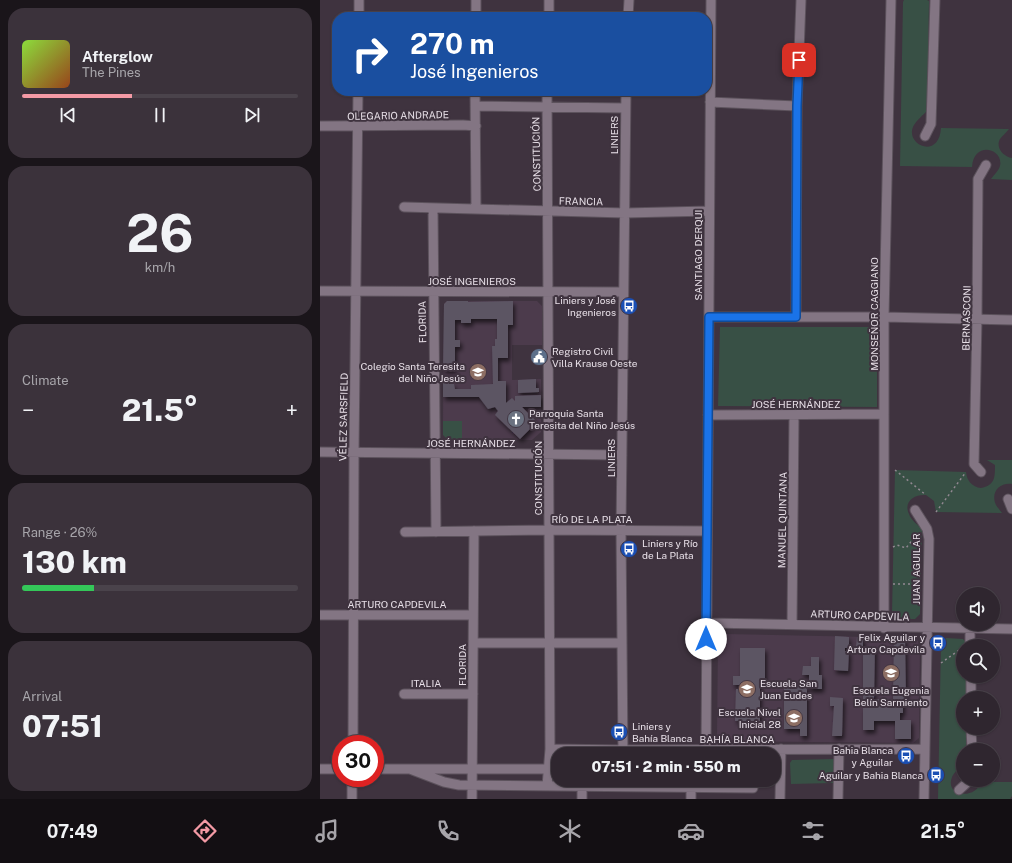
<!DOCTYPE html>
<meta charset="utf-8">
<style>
body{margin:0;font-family:"Public Sans",sans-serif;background:#3b323b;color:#f1f3f6;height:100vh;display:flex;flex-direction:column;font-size:15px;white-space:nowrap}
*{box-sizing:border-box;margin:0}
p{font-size:13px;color:#a7a5aa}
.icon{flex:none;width:22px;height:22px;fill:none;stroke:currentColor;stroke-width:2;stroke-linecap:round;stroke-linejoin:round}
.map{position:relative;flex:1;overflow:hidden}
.panel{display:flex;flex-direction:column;gap:8px;padding:8px;background:#1a151a;width:320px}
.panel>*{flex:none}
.top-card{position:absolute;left:12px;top:12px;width:380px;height:84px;border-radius:16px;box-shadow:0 1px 3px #0004,0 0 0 1px #4a434b;background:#1a4fa0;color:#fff;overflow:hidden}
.tools{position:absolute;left:636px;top:587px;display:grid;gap:8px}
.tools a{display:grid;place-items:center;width:44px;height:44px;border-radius:50%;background:#2f262f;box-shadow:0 1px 3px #0004,0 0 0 1px #4a434b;font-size:20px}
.speed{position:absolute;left:12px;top:735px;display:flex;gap:8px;font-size:20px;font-weight:700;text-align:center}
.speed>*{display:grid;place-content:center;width:52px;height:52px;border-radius:50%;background:#2f262f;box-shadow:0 1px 3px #0004,0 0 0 1px #4a434b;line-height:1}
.speed .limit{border:6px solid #d22;background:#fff;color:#111}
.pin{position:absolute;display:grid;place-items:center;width:34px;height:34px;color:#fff;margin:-17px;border-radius:8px;box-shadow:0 2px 6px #0006}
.me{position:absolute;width:44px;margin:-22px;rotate:0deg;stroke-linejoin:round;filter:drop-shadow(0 0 3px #0008)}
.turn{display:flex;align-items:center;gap:14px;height:84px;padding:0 12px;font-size:18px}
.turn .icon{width:52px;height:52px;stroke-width:2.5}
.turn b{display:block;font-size:28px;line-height:34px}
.big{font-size:30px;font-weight:800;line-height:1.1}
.panel .card{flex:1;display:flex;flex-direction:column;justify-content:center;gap:6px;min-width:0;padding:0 14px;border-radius:16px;background:#3b323b}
.panel .dial{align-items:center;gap:0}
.dial b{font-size:52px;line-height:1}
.song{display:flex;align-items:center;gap:12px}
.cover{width:48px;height:48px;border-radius:6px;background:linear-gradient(135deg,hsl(90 70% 55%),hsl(20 70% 35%))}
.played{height:4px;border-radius:2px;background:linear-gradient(90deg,#f49aa5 40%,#4a434b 40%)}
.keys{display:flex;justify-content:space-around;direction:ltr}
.heat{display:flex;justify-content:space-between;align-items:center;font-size:22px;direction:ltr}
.charge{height:6px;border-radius:3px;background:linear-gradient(90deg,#34c759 26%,#4a434b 0)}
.trip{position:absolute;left:231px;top:747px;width:230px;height:40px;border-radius:16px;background:#2f262f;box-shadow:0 1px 3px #0004,0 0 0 1px #4a434b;font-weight:800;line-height:40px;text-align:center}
.tabs{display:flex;height:64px;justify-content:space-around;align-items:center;background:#130f13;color:#a7a5aa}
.tabs .icon{width:28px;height:28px}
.tabs .selected{color:#f49aa5}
.tabs b{font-size:18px;color:#f1f3f6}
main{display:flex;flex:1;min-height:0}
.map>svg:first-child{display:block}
.built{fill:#4c3b4c}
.green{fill:#385045}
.building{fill:#5c5463;filter:url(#shadow)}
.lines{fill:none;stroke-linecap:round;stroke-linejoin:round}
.minor-casing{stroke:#5c525c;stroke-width:11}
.path{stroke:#928892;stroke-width:1.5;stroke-dasharray:2 3;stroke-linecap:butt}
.minor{stroke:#837583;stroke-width:9}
.route-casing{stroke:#114b97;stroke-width:10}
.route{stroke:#1a73e8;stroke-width:7}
.labels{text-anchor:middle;stroke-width:4;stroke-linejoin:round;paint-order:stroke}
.street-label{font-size:10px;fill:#e8e0e8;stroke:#3f333f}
.poi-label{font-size:10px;fill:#e8e0e8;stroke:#3f333f;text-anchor:end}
</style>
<main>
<section class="panel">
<div class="card">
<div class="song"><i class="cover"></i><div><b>Afterglow</b><p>The Pines</p></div></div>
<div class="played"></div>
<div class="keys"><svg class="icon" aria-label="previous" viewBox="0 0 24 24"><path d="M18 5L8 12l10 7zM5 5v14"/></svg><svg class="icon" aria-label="pause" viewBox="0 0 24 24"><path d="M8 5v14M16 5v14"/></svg><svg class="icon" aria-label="next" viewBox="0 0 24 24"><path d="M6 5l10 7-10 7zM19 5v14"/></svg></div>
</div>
<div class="card dial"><b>26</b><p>km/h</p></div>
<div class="card"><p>Climate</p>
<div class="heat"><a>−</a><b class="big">21.5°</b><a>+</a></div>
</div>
<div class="card"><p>Range · 26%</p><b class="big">130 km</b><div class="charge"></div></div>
<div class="card"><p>Arrival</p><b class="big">07:51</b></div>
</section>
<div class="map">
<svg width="692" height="799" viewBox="0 0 692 799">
<defs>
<filter id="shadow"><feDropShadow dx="2" dy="3.5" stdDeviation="2" flood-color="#0009"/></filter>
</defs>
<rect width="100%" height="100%" fill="#3f333f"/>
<!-- built -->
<path class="built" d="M127,301H217L222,306V345H192V380L221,379V432L212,440L142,439V421H123L124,304Z
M403,634L595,638L600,643L599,738L593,743L402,741L397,736L398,639Z"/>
<!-- green -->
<path class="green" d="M584,0H607L609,1L607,111C603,115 597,120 594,125C583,144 619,161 621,128L689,129C686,133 682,136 680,139C675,148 684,157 692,158V180L671,179C674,175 679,170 680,166C684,149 654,140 652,167L580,166L583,2Z
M400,327H557V407L398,406Z
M123,421H142V439H127L123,435Z
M667,460H692V484C680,482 670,492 676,505C677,507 680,510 682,513L616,512L614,501L606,495C595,494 583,501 589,514C591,520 597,524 602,529L600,614L595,619H577L572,614L575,470L646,472C647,481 652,487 661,488C675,485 675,478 675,465Z
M626,638L643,639L648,645V646H643V676H647V698H643V728H646V750H643V765C640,768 634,772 632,777C624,798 658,799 660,782H692V796L690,799H618L621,643Z
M515,759L514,783L471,784L470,763L472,760Z"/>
<!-- building -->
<path class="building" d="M127,301H148V302L193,301V325H188V358H178V381H186V403L192,398L195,401V396L221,395V407H202L217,422L200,439L175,415L178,411L175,407L168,409L159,397H123V377L129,380V384H134L135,389H151V385L173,384L172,346H175V339H177V319H151V323H141V320H135V340H140V347H135V370H123L124,304Z
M216,379V388H219V392L198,393V380Z
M515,636L529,637V648H525V651H529L528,671L514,670Z
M537,637H543V647L555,646L554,699H573L574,638H585L586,699H583V713H580V720H591V739H575V721H554V730H543V708H551L552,699H543V647H536Z
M420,648H445V681H440V721H415L416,689H420V685H413V676H420Z
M491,657H499V675H502V689H489V675H482L483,666H491Z
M464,686H487V736H480V729H464Z
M510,697L523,698L522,736H512L514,706H510Z"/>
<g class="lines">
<!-- minor casing -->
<g class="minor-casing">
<path id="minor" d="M39,17V0
M156,17V0
M229,17V0
M308,17L309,0
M155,91L156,209
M227,91L230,749L227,786
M390,102L477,106
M155,106L305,108
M0,126L143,125L156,126
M605,136L611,124L615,0
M84,207L305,213L389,211
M113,208L116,532
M0,291L303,292
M389,317H564L692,320
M476,317L477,106L481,0
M388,415L564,414
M0,452L302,455
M661,472L654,464L657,319L658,179L666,165
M688,499L692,509
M595,510L607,529L609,539L604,799
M85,532L229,530L387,531
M0,615H153
M387,623L692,629
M472,624L474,415
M564,628V317L571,0
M650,629V646
M153,643H302
M651,676V698
M84,694H153
M651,728L652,750
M33,744L34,453L38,91
M230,749L304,750L605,749
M386,750L391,0
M303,754L301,531L306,91
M0,769H21
M55,769H238
M90,769L124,782L139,785L433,788
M262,780V799
M639,790L650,780
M32,799V778
M152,799L154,531
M371,799V780
M460,799L461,749
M518,799L519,749"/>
</g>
<!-- path -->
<path class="path" d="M575,470L606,495
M616,512L646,472
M573,547L577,545L586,548L599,532
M573,584H601
M621,663L642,648"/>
<!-- minor -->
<use href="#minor" class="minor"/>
</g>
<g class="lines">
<!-- route casing -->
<g class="route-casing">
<path id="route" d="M386,639L389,317H476L477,106L479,60"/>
</g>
<!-- route -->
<use href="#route" class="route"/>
</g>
<!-- icons -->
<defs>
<g id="bus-disc" transform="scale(0.9)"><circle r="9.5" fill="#1a4fb4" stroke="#3f333f"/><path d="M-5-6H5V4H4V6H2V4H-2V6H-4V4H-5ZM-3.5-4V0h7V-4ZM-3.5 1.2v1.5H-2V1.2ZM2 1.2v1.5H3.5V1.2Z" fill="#fff"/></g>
<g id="civic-disc" transform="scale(0.9)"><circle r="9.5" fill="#5c6f8a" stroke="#3f333f"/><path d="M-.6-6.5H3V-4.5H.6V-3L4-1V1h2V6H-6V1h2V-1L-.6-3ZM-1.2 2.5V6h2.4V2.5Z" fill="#fff"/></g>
<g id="school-disc" transform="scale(0.9)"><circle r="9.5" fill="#8d6e63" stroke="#3f333f"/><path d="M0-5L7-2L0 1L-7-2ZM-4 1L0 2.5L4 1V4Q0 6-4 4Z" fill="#fff"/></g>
<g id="church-disc" transform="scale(0.9)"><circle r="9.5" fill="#6b7280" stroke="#3f333f"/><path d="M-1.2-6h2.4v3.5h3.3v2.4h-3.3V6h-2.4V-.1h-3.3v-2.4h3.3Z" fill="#fff"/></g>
</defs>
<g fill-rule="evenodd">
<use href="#bus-disc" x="309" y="306"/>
<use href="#civic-disc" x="219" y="357"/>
<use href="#school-disc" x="158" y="372"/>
<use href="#church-disc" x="196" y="419"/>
<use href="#bus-disc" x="309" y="549"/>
<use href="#bus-disc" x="618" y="643"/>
<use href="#school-disc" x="571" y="673"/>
<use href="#school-disc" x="427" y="689"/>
<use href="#school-disc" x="474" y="718"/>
<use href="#bus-disc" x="299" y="732"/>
<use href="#bus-disc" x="586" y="756"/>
<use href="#bus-disc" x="616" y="775"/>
</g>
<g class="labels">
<!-- street labels -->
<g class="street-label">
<text transform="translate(78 115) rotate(-1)" y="4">OLEGARIO ANDRADE</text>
<text transform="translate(294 135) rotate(-90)" y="4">LINIERS</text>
<text transform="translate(216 154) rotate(-91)" y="4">CONSTITUCIÓN</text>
<text transform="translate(261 201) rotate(1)" y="4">FRANCIA</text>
<text transform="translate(378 255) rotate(-90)" y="4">SANTIAGO DERQUI</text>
<text x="152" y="285">JOSÉ INGENIEROS</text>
<text transform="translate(554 314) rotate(-90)" y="4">MONSEÑOR CAGGIANO</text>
<text transform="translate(646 318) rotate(-89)" y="4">BERNASCONI</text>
<text transform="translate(102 322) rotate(-91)" y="4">FLORIDA</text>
<text x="476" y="408">JOSÉ HERNÁNDEZ</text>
<text transform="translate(23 417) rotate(-89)" y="4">VÉLEZ SARSFIELD</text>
<text x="151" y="447">JOSÉ HERNÁNDEZ</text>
<text transform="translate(291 458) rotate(-90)" y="4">LINIERS</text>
<text transform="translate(218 478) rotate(-90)" y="4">CONSTITUCIÓN</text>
<text x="272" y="523">RÍO DE LA PLATA</text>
<text transform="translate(462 520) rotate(-89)" y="4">MANUEL QUINTANA</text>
<text transform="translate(596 569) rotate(-90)" y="4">JUAN AGUILAR</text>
<text x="77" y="608">ARTURO CAPDEVILA</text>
<text transform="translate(540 615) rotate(2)" y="4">ARTURO CAPDEVILA</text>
<text transform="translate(142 665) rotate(-90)" y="4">FLORIDA</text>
<text x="106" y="687">ITALIA</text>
<text x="417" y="743">BAHÍA BLANCA</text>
</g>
<!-- poi labels -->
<g class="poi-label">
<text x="296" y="304">Liniers y José<tspan x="296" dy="12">Ingenieros</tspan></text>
<text x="232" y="355" text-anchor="start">Registro Civil<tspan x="232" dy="12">Villa Krause Oeste</tspan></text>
<text x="145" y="370">Colegio Santa Teresita<tspan x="145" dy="12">del Niño Jesús</tspan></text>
<text x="209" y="417" text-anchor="start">Parroquia Santa<tspan x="209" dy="12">Teresita del Niño Jesús</tspan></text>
<text x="322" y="547" text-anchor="start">Liniers y Río<tspan x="322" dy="12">de La Plata</tspan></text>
<text x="605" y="641">Felix Aguilar y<tspan x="605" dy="12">Arturo Capdevila</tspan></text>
<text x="440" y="687" text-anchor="start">Escuela San<tspan x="440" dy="12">Juan Eudes</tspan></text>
<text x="571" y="694" text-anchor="middle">Escuela Eugenia<tspan x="571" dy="12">Belín Sarmiento</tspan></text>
<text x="461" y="716">Escuela Nivel<tspan x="461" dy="12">Inicial 28</tspan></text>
<text x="312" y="730" text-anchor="start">Liniers y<tspan x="312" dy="12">Bahía Blanca</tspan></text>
<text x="573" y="754">Bahia Blanca<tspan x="573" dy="12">y Aguilar</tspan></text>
<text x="603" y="779">Aguilar y Bahia Blanca</text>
</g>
</g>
</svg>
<div class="tools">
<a><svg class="icon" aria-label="sound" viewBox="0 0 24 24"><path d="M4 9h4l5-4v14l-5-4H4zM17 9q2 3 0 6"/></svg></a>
<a><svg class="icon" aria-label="search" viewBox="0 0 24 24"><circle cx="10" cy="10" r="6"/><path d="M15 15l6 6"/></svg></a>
<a>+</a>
<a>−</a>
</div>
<div class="speed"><div class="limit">30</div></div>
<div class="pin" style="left:479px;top:60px;background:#d93025"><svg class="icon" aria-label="arrive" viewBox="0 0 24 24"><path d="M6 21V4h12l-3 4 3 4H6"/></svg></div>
<svg class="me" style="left:386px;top:639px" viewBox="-20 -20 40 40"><circle r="19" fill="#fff"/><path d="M0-13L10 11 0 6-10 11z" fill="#1a73e8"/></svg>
<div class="trip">07:51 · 2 min · 550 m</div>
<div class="top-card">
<div class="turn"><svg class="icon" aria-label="right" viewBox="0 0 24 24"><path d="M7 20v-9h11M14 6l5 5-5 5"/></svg><div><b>270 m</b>José Ingenieros</div></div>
</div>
</div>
</main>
<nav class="tabs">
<b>07:49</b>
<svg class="icon selected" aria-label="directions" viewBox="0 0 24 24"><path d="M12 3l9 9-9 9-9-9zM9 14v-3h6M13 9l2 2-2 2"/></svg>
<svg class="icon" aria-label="music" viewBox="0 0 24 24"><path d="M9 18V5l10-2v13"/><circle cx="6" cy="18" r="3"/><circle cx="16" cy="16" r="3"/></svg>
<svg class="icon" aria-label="phone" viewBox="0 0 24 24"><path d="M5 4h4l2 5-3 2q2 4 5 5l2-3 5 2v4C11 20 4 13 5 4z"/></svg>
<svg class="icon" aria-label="climate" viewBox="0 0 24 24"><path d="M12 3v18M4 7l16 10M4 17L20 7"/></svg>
<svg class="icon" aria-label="car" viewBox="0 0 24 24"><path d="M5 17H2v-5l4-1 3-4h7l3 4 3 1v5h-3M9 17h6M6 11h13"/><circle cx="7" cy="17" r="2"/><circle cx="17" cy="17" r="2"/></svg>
<svg class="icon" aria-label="filters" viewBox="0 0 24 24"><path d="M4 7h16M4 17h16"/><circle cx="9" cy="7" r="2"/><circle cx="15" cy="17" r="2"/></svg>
<b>21.5°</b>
</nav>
